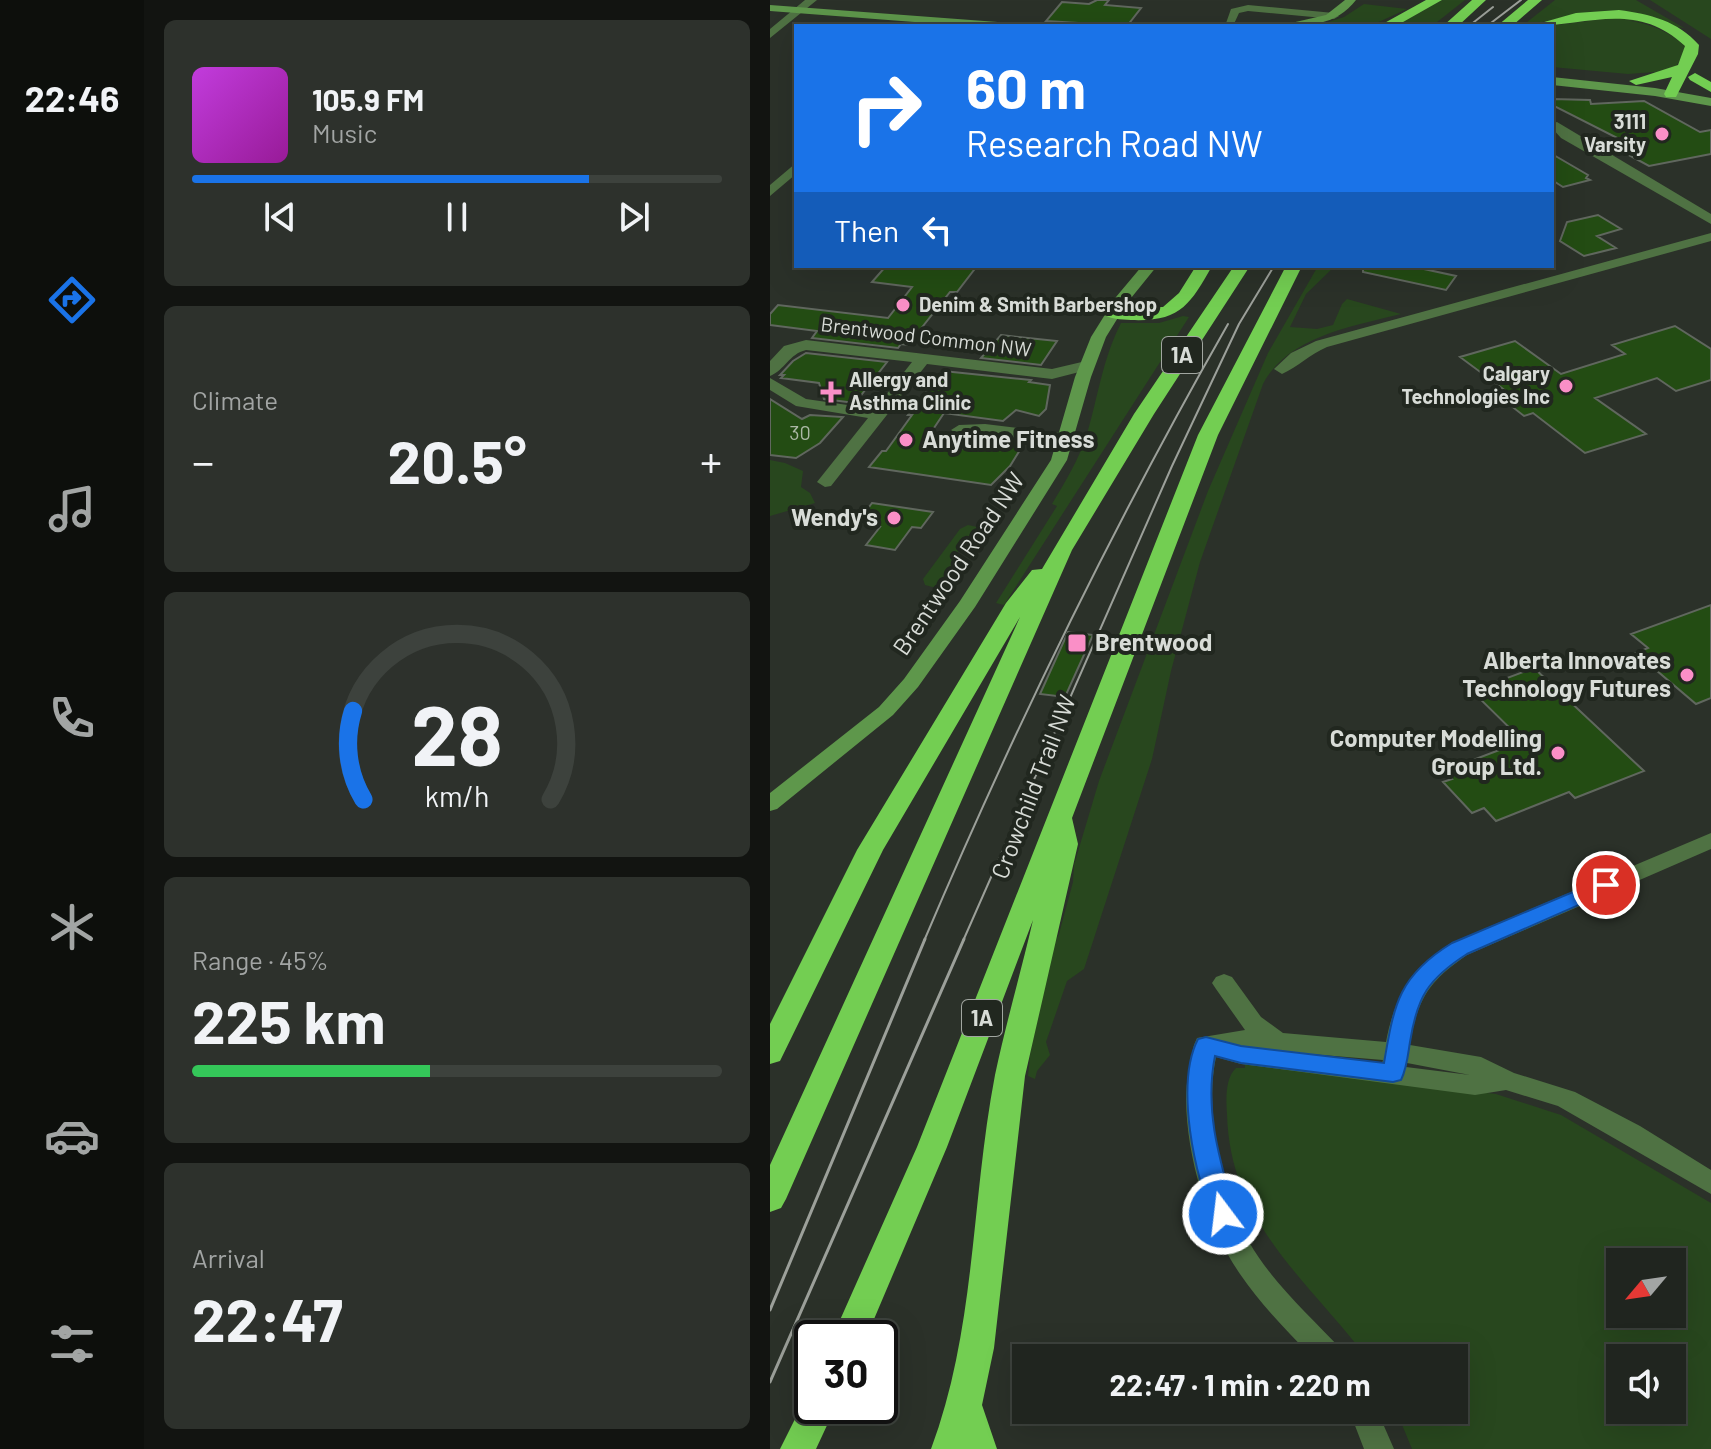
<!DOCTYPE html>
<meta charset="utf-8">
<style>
body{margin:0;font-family:Barlow,sans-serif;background:#2d312c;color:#f1f3f6;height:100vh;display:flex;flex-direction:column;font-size:30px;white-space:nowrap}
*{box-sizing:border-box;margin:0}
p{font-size:26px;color:#a2a5a4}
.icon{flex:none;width:44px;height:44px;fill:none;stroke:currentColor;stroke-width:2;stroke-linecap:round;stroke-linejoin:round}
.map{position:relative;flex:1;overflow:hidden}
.details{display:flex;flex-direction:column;gap:20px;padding:20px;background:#121411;width:626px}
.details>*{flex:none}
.hud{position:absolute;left:24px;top:24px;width:760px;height:244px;border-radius:0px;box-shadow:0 8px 32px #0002,0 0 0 2px #3d423d;background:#1a73e8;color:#fff;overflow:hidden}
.needle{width:52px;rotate:241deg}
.controls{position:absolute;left:836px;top:1248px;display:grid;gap:16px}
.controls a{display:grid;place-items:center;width:80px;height:80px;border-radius:0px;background:#20251f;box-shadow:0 8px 32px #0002,0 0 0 2px #3d423d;font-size:40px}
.speed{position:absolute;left:24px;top:1320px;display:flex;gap:16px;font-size:40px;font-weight:700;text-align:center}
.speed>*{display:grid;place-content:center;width:104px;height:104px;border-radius:50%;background:#20251f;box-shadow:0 8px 32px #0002,0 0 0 2px #3d423d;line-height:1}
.speed .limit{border:4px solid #111;border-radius:12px;background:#fff;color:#111}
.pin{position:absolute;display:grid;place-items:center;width:68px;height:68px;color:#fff;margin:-34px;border:4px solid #fff;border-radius:50%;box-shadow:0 2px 8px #0007}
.me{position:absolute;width:88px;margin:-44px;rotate:345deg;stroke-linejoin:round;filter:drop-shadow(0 0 6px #0008)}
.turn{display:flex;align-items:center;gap:28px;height:168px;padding:0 40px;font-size:36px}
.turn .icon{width:104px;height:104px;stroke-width:2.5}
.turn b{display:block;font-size:56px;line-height:68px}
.then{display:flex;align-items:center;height:76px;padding:0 40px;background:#0003;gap:16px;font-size:30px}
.big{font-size:60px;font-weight:700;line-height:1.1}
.details .widget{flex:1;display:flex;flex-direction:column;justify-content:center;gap:12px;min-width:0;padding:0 28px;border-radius:12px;background:#2d312c}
.details .dial{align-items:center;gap:0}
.dial svg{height:208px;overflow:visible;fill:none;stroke:#3d423d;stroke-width:7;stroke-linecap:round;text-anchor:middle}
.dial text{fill:#f1f3f6;stroke:none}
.song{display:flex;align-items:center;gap:24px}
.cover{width:96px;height:96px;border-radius:12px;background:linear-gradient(135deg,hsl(290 70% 55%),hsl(300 70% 35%))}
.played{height:8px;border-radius:4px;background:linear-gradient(90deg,#1a73e8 75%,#3d423d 75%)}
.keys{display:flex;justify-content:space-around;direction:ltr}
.heat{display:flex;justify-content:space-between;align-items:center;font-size:44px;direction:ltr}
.charge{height:12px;border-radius:6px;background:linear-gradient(90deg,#34c759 45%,#3d423d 0)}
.trip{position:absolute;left:242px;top:1344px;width:456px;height:80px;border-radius:0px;background:#20251f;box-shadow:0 8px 32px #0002,0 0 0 2px #3d423d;font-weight:700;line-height:80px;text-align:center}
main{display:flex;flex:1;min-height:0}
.tab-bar{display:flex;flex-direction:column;width:144px;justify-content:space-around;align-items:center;background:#0d0f0c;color:#a2a5a4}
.tab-bar .icon{width:56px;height:56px}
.tab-bar .active{color:#1a73e8}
.tab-bar b{font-size:36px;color:#f1f3f6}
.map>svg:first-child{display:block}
.green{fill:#28471e;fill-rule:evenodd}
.building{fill:#234c13;stroke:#60675e;stroke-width:2}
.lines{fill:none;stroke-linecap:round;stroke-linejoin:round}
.street{fill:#4f7243;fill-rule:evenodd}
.secondary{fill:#5e974b;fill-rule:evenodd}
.highway{fill:#73ce52;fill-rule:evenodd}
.tram-far1{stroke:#9ca09a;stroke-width:2}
.tram{stroke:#9ca09a;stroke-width:3}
.route{fill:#1a73e8;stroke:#114b97;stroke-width:2}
.poi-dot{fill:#fa8fc7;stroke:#21271f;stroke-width:3}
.labels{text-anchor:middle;stroke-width:8;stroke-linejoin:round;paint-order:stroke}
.far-poi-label{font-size:20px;font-weight:bold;fill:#d8dcd7;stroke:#21271f;text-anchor:end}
.far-street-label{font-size:20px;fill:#d8dcd7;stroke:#21271f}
.number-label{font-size:20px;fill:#abb8a6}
.shield{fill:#21271f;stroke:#a1a6a0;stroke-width:2}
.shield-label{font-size:22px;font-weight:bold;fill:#d8dcd7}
.poi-label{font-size:24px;font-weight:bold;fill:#d8dcd7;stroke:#21271f;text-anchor:end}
.street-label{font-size:24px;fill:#d8dcd7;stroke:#21271f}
</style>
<main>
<nav class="tab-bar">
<b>22:46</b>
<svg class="icon active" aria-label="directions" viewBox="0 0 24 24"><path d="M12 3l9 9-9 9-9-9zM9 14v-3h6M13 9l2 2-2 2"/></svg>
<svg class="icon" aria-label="music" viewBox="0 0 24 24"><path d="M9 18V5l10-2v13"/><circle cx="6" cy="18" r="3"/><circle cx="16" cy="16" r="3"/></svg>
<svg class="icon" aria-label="phone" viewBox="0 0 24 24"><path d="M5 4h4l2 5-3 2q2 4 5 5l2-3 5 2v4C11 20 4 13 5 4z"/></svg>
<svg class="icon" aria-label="climate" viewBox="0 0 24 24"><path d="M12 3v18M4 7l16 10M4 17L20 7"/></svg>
<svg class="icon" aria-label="car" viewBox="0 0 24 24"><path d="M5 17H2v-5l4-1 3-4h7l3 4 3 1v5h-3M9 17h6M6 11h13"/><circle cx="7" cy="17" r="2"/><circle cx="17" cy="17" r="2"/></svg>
<svg class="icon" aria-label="filters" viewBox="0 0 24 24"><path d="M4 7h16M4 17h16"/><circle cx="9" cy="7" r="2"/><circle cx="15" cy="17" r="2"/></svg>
</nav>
<section class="details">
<div class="widget">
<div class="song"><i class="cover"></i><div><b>105.9 FM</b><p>Music</p></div></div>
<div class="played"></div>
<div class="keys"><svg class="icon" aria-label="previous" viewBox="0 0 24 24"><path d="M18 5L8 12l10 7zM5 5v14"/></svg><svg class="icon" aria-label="pause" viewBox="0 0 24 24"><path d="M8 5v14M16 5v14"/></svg><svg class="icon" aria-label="next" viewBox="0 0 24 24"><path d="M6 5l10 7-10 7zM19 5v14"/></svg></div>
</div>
<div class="widget"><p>Climate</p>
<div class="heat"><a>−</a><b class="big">20.5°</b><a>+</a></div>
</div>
<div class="widget dial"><svg viewBox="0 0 100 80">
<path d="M14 69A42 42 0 1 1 86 69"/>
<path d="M14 69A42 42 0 0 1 10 35" stroke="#1a73e8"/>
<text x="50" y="56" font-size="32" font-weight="700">28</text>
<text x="50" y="72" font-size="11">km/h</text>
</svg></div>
<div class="widget"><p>Range · 45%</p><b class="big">225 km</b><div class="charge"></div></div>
<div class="widget"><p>Arrival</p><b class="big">22:47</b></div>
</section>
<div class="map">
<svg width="941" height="1449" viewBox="0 0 941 1449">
<rect width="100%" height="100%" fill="#2b3129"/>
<!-- green -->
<path class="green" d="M672,0H695L662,26H626Z
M785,0H866L914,28L812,14L752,26Z
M880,0H941V39Z
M594,4L637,9L600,26H546L574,17Z
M841,18C871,22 893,26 915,46C912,62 906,69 890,75L884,72L858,74L782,67V26H779Z
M548,266H565L536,294L520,327L547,329L563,325L572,304L577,299L631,314C584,326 518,336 493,384L430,562L401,671L382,759L314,969L297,981L276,1042L280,1055L267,1071L265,1079L258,1076L260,1055L283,946L289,934L303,882L304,865L329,781L438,491L498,353Z
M413,316L419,317L234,605L226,603L287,506L282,504C295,482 308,461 316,437C328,398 332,360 351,323H389Z
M0,460L15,463L33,471L31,487L40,493L45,503L0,516Z
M198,525L212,528L199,547L192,546L183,559L190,561L170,589L155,585L153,579L190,529Z
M475,1064L726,1094L791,1115L941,1203V1449H642L626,1410H684V1358H597C536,1278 460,1223 457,1114C456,1100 455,1078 466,1068H475ZM850,1262H902V1314H850ZM850,1358H902V1410H850Z"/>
<!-- building -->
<path class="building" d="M327,0H339L335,5L371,8L357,26L276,21L292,2L319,4Z
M782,99L820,100L821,104L874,101L930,132L941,130V154L879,166L857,154L869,149L782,105Z
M782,154L818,175L816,178L820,180L793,187L782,180Z
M828,215L851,229L827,236L846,248L814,256L790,241L797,222Z
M116,266H207L187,292H180L138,345L131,344L128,348L42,338L47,331L0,325V314L8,305L118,318L142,287L102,282Z
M593,266H640L686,276L676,290L593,272Z
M905,326L941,349V380L906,391L887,378L825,398L876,434L815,453L763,413L754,416L726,394L736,391L690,357L745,341L791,374L855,354L842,345Z
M231,335L258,338L287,341L271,365L211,358Z
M36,353L117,362L85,403L54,399L49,383L11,378L14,375H10L23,361Z
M173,371L261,380L259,382L280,385L276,409L269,416L246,410L233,421L174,413L154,443L212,451L221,438L255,442L240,466L221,485L99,467L112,451H116L142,415H138Z
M0,399L32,419L40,415L73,417L50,443L26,458L0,455Z
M102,503L163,512L151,528L142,527L125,550L96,545L110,527L88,522Z
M941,605V698L926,704L866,653L878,648L861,634Z
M298,632L323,635L295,697L270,694Z
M764,668L874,771L805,798L799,792L726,821L714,808L702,813L673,782L682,779L674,771L753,741L702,691Z"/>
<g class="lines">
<!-- street -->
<path class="street" d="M35,0H47L0,38V29Z
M478,5L564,13L569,16L564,19L478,11L469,13L463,26H455L461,9Z
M787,122L941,214V224L791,138L782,128L783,123Z
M26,163V174L0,196V185Z
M941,233V241L557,347C540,354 528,367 512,374L504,369L521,353L546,341Z
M36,340L282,369L316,361L324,366L321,369L282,379L157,364L61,486L55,487L47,482L98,418L26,406L0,390V378L36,399L105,409L142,362L36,350C19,354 15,370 0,376V361L14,346Z
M215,424L298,434L306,439L298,444L215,434L189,435L181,430L189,425Z
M941,833V849L697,955C659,981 647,999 640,1045L711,1057L744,1073L805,1092L870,1126L941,1170V1194L788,1106L736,1090L705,1095L471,1064L446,1057C434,1112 451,1192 479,1242C502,1282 539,1315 571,1349L575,1358H543C517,1331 491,1305 470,1274C437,1226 417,1158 416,1100C416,1081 420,1063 424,1045L427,1038L475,1030L446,989L442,983L446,977L454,974L462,977L491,1017L513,1033L616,1042C624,997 643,968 681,943ZM528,1053L613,1060L612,1063ZM637,1063L700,1075L636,1067Z
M579,1410H607L624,1449H594Z"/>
<!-- secondary -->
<path class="secondary" d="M575,0H586C566,26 538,26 508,26L556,15Z
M0,5L241,23L246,26H197L0,11Z
M782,77L885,88L941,98V106L885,96L782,85Z
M372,266H387L357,303L336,337L321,377L297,460L205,607L148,687L123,715L7,809L0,811V793L109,707L134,679L190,601L281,460L305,377L321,337L346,297Z"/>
<!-- highway -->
<path class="highway" d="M656,0H672L626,26H609Z
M702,0H716L688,26H673Z
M758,0H772L742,26H727Z
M849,10C880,14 908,21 929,45L928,54L906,97H896L894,94L902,77L866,85L859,81L908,65L915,46C866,0 818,26 760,26L806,13Z
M925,73L941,82V92L920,80L918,77Z
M426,266H442C420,305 410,322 361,320C351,319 340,320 332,313L341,308L393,307L409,293Z
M464,266H480L384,414L302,550L16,1199L11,1208L0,1212V1165L250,617L113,850L10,1061L0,1064V1024L87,850L236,603L262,570L272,569L364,414Z
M516,266H532L448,435L302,818L308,844L255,1076L224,1348L212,1405L227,1449H161C206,1329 201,1200 225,1075C236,1023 251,972 263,920L177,1147L96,1338H62L147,1147L428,435Z
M42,1393V1406H66L46,1449H10L37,1395Z"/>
<!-- tram-far1 -->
<path class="tram-far1" d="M699,26L723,7
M717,26L751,0
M154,941C244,729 344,524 458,324
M193,941L402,466L469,324L504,266"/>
<!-- tram -->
<path class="tram" d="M0,1310L155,939
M0,1382L194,939"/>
</g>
<!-- route -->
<path class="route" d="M836,878L843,880L846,885L843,890L697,954C658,979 647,997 640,1042C638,1054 637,1068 631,1080L623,1082L471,1063L445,1056C434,1111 450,1161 465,1214L461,1221L453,1224L445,1221C424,1178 405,1083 428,1039L436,1037L471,1046L614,1063C624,1005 628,976 682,943Z"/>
<!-- markers -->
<g class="poi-dot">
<circle cx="892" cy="134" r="8"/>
<circle cx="133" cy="305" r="8"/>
<circle cx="796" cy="386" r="8"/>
<path d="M57 380h8v8h8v8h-8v8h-8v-8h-8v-8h8z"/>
<circle cx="136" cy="440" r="8"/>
<circle cx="124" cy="518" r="8"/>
<rect x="297" y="633" width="20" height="20" rx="4"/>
<circle cx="917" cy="675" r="8"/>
<circle cx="788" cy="753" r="8"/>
</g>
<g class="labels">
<!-- far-poi labels -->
<g class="far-poi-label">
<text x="876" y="129">3111<tspan x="876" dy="23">Varsity</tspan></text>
<text x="149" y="312" text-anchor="start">Denim &amp; Smith Barbershop</text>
<text x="780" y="381">Calgary<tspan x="780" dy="23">Technologies Inc</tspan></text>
<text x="79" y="387" text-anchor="start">Allergy and<tspan x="79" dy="23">Asthma Clinic</tspan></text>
</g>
<!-- far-street labels -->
<g class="far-street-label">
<text transform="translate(156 337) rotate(7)" y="7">Brentwood Common NW</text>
</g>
<!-- number labels -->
<g class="number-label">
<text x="30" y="440">30</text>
</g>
<!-- shield labels -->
<g class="shield">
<rect x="392" y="337" width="40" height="36" rx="6"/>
<rect x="192" y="1000" width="40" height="36" rx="6"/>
</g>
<g class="shield-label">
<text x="412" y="363">1A</text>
<text x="212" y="1026">1A</text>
</g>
<!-- poi labels -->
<g class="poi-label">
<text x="152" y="448" text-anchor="start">Anytime Fitness</text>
<text x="108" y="526">Wendy's</text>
<text x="325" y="651" text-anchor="start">Brentwood</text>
<text x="901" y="669">Alberta Innovates<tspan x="901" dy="28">Technology Futures</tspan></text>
<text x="772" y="747">Computer Modelling<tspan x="772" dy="28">Group Ltd.</tspan></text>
</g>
<!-- street labels -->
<g class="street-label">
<text transform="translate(189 564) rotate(-56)" y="8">Brentwood Road NW</text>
<text transform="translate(264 787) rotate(-69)" y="8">Crowchild Trail NW</text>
</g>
</g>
</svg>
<div class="controls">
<a><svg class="needle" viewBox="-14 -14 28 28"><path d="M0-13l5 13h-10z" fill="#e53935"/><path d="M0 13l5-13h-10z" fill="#a2a5a4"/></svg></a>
<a><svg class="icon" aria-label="sound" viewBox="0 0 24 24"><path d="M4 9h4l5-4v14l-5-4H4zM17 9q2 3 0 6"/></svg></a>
</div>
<div class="speed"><div class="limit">30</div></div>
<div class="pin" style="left:836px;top:885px;background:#d93025"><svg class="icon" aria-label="arrive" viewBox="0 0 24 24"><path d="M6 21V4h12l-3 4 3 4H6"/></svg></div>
<svg class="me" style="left:453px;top:1214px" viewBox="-20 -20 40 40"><circle r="17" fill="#1a73e8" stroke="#fff" stroke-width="3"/><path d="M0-11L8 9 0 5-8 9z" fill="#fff"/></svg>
<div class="trip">22:47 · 1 min · 220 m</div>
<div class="hud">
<div class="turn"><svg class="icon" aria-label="right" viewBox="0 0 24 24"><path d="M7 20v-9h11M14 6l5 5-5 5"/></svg><div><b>60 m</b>Research Road NW</div></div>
<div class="then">Then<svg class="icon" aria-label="left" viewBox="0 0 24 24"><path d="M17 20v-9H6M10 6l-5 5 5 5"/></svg></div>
</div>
</div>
</main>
